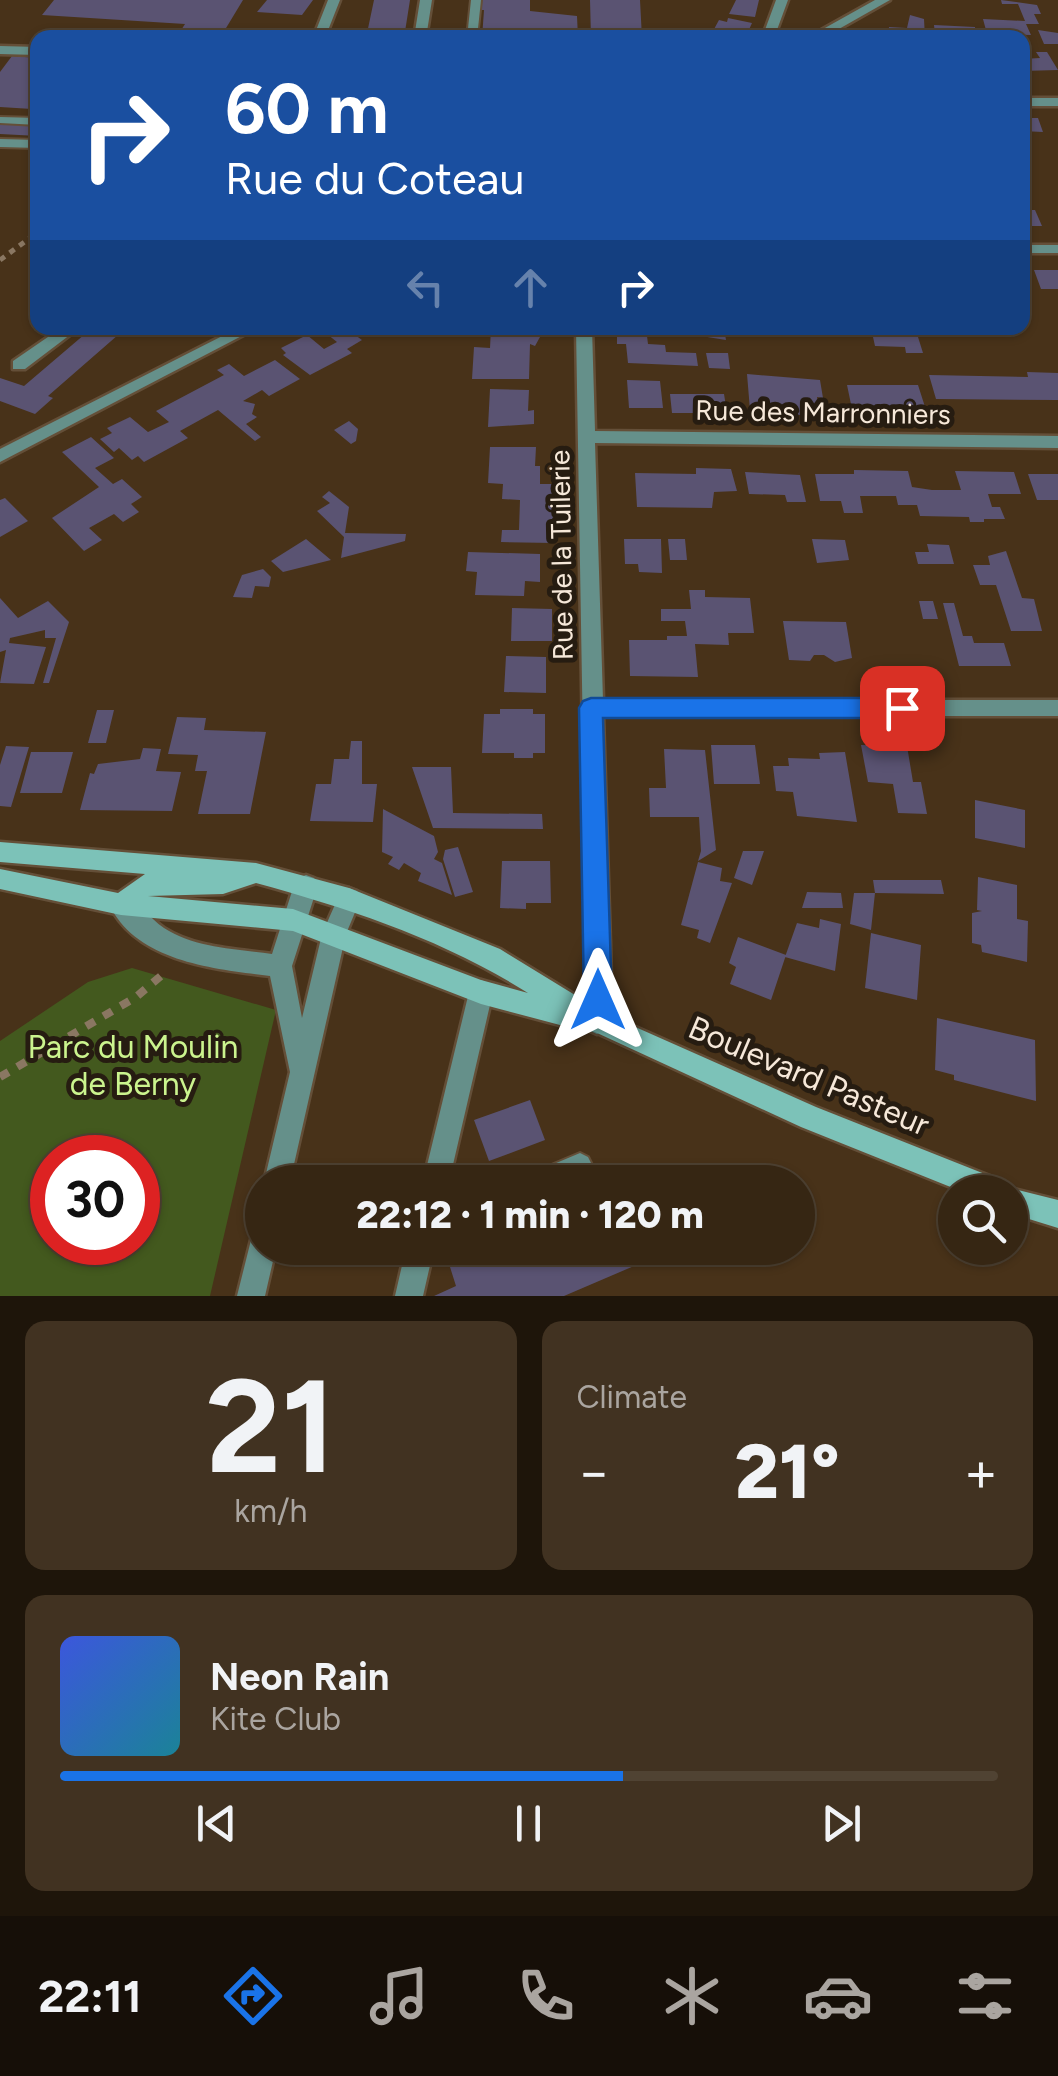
<!DOCTYPE html>
<meta charset="utf-8">
<style>
body{margin:0;font-family:Figtree,sans-serif;background:#413221;color:#f1f3f6;height:100vh;display:flex;flex-direction:column;font-size:38px;white-space:nowrap}
*{box-sizing:border-box;margin:0}
p{font-size:32px;color:#aaa5a0}
.icon{flex:none;width:55px;height:55px;fill:none;stroke:currentColor;stroke-width:2;stroke-linecap:round;stroke-linejoin:round}
.map{position:relative;height:1296px;overflow:hidden}
.sheet{display:flex;flex-direction:column;gap:25px;padding:25px;background:#1e150a;flex:1}
.sheet>*{flex:none}
.hud{position:absolute;left:30px;top:30px;width:1000px;height:305px;border-radius:20px;box-shadow:0 2px 8px #0004,0 0 0 2px #504333;background:#1a4fa0;color:#fff;overflow:hidden}
.fabs{position:absolute;left:938px;top:1175px;display:grid;gap:20px}
.fabs a{display:grid;place-items:center;width:90px;height:90px;border-radius:50%;background:#362613;box-shadow:0 2px 8px #0004,0 0 0 2px #504333;font-size:50px}
.speed{position:absolute;left:30px;top:1135px;display:flex;gap:20px;font-size:50px;font-weight:700;text-align:center}
.speed>*{display:grid;place-content:center;width:130px;height:130px;border-radius:50%;background:#362613;box-shadow:0 2px 8px #0004,0 0 0 2px #504333;line-height:1}
.speed .limit{border:15px solid #d22;background:#fff;color:#111}
.pin{position:absolute;display:grid;place-items:center;width:85px;height:85px;color:#fff;margin:-42px;border-radius:20px;box-shadow:0 5px 15px #0006}
.me{position:absolute;width:110px;margin:-55px;rotate:0deg;stroke-linejoin:round;filter:drop-shadow(0 0 8px #0008)}
.turn{display:flex;align-items:center;gap:35px;height:210px;padding:0 30px;font-size:45px}
.turn .icon{width:130px;height:130px;stroke-width:2.5}
.turn b{display:block;font-size:70px;line-height:85px}
.lanes{display:flex;align-items:center;height:95px;padding:0 30px;background:#0003;justify-content:center;gap:50px;direction:ltr}
.lanes .off{opacity:.35}
.big{font-size:75px;font-weight:800;line-height:1.1}
.sheet .tile{flex:1;display:flex;flex-direction:column;justify-content:center;gap:15px;min-width:0;padding:0 35px;border-radius:20px;background:#413221}
.sheet .dial{align-items:center;gap:0}
.dial b{font-size:130px;line-height:1}
.song{display:flex;align-items:center;gap:30px}
.cover{width:120px;height:120px;border-radius:15px;background:linear-gradient(135deg,hsl(230 70% 55%),hsl(190 70% 35%))}
.played{height:10px;border-radius:5px;background:linear-gradient(90deg,#1a73e8 60%,#504333 60%)}
.keys{display:flex;justify-content:space-around;direction:ltr}
.heat{display:flex;justify-content:space-between;align-items:center;font-size:55px;direction:ltr}
.sheet .tiles{flex:1;display:grid;gap:25px;grid-template-columns:1fr 1fr}
.tile:last-child{grid-column:span 2}
.trip{position:absolute;left:245px;top:1165px;width:570px;height:100px;border-radius:50px;background:#362613;box-shadow:0 2px 8px #0004,0 0 0 2px #504333;font-weight:800;line-height:100px;text-align:center}
.dock{display:flex;height:160px;justify-content:space-around;align-items:center;background:#160f08;color:#aaa5a0}
.dock .icon{width:70px;height:70px}
.dock .on{color:#1a73e8}
.dock b{font-size:45px;color:#f1f3f6}
.map>svg:first-child{display:block}
.green{fill:#43591e;fill-rule:evenodd}
.building{fill:#5a5372}
.lines{fill:none;stroke-linecap:round;stroke-linejoin:round}
.service-casing{stroke:#644f38;stroke-width:4}
.minor-casing{stroke:#644f38;stroke-width:5}
.tertiary-casing{stroke:#644f38;stroke-width:5}
.secondary-casing{stroke:#644f38;stroke-width:5}
.path-far1{stroke:#8a7762;stroke-width:5;stroke-dasharray:6 6;stroke-linecap:butt}
.path{stroke:#8a7762;stroke-width:8;stroke-dasharray:10 10;stroke-linecap:butt}
.service{fill:#65908a;fill-rule:evenodd}
.minor{fill:#65908a;fill-rule:evenodd}
.tertiary{fill:#65908a;fill-rule:evenodd}
.secondary{fill:#7cc2b8;fill-rule:evenodd}
.route{fill:#1a73e8;stroke:#114b97;stroke-width:2.5}
.labels{text-anchor:middle;stroke-width:10;stroke-linejoin:round;paint-order:stroke}
.street-label{font-size:28px;fill:#f6e8d9;stroke:#261c11}
.near-park-label{font-size:32px;fill:#cbf48e;stroke:#261c11}
.near-street-label{font-size:32px;fill:#f6e8d9;stroke:#261c11}
</style>
<div class="map">
<svg width="1058" height="1296" viewBox="0 0 1058 1296">
<rect width="100%" height="100%" fill="#483219"/>
<!-- green -->
<path class="green" d="M132,968L276,1010L210,1296H0V1041L88,982ZM52,1158H138V1242H52Z"/>
<!-- building -->
<path class="building" d="M54,0H243L220,38H176L185,24L42,15Z
M267,0H313L302,15L257,12Z
M374,0H410L404,38H366Z
M480,0H530V11L577,16L578,38H482L484,10H479Z
M590,0H640L642,38H591Z
M736,0H759L755,17L729,14Z
M1001,0L1037,5L1041,14H1034L1039,24H1026L1031,35L987,34L983,19L1025,21L1018,4H1002Z
M910,15L924,19L925,38H888L889,27L907,28Z
M728,18L752,23L748,32L734,30L729,35L713,31L719,20L727,22Z
M934,25L975,27L976,38L935,34Z
M1038,30L1058,33V44H1044Z
M1036,52H1047L1058,70L1022,71V59L1040,58Z
M12,56L38,58V100L32,109L0,107V72Z
M1022,118H1038L1043,132L1022,131Z
M0,124L38,126V136L0,134Z
M1022,210H1035L1042,226H1022Z
M1034,270H1058V289H1041Z
M92,328H126L48,396L53,398L35,414L0,401V378L24,386Z
M326,328H368L355,335L362,340L347,349L352,353L310,375L283,355L286,353L281,348L307,335L324,349L337,342L322,330Z
M491,328H545L535,346L530,344L529,379H472L474,347L490,348Z
M617,328H658V337L647,336L648,344L665,345L666,352L696,353L698,366L628,363L626,344H617Z
M700,328H724L726,340L701,336Z
M873,337H918L923,353H906L905,347L875,346Z
M706,353H728L730,369L709,368Z
M275,360L300,379L269,396L262,390L243,401L255,404L252,414L257,417L246,424L261,437L255,441L218,410L180,431L188,438L144,462L138,456L132,460L119,448L114,452L100,439L112,433L107,428L130,417L148,432L169,422L156,411L224,375L217,370L229,364L244,376Z
M1027,372L1058,373V400L936,399L929,375L1028,377Z
M747,374L820,380L823,398L817,397L820,415H765L764,410H750Z
M627,380L660,381L663,408H629Z
M847,385H918L926,410L870,414L869,409H852Z
M490,389L529,390L528,411L534,410V424L488,427Z
M670,394H724L727,413H672Z
M349,421L358,429L356,441L351,444L334,430Z
M91,437L114,458L95,468L113,484L122,479L142,497L131,504L139,512L123,522L114,514L89,528L102,540L84,551L52,518L99,487L62,452Z
M490,447H536L535,466H540V484H553L554,543L501,542L502,530H519L520,500L502,499L503,484L488,483Z
M696,468L731,469L737,491L714,492L712,508L637,507L635,473L696,474Z
M854,470L908,471L912,487L932,490H961L955,471L1014,472L1021,494H988L992,507H1000L1005,519H984V522H970L969,517L920,516L917,505H898L896,496H860L863,513H844L841,501H820L815,474H854Z
M745,472L800,475L806,502H787L785,495L749,494Z
M1028,474H1058V500H1037Z
M329,491L349,507L345,533L406,534L405,541L341,558L344,537L317,511L330,503L322,497Z
M5,498L28,521L0,537V500Z
M306,539L331,560L283,572L271,561Z
M624,539H661L662,573L639,572L638,564H625Z
M668,539H685L687,560H670Z
M812,539L845,540L849,560L817,563Z
M927,544L949,545L954,564H918L915,552H929Z
M1006,551L1022,598L1034,599L1042,631H1011L996,585H980L973,565H990L988,556Z
M468,552L540,554V582L525,581L524,596L475,595L477,572L466,571Z
M263,569L271,577L269,587L255,586L252,598L233,597L242,575Z
M689,590H705V597L750,598L754,633H728L729,645L695,644L698,677L630,676L629,640H667V636H687L685,621H661V609H691Z
M0,598L18,618L48,601L69,622L49,683H43L56,638H45V630L10,638L9,643L46,647L34,684L0,683L6,650L0,652Z
M919,601H933L938,619H923Z
M943,603H954L963,636H972L974,643H1004L1011,666H959Z
M512,608L552,609V641H511Z
M783,621L846,622L852,658L835,662L824,655H814L810,661L789,660Z
M506,656L546,657V693L504,692Z
M500,709H533V714H545V753H533V758H514V753H482L484,714H500Z
M97,710H114L106,743H88Z
M177,717L206,718L204,730L266,732L250,814H198L207,771H195L198,755L168,754Z
M351,741H362V784H377L373,822L310,821L316,784H331L334,759H349Z
M711,745H755L760,784H714Z
M861,745L907,746L913,782H921L927,814L898,813L893,784L868,782Z
M6,746L29,747L11,807L0,806V765Z
M143,748L161,749L156,771L181,772L172,811L80,810L90,773L94,774L98,764L140,759Z
M664,749L705,750L716,850L698,861L701,851L699,817H650L649,788H666Z
M31,752H73L62,793H20Z
M845,752L857,822L797,816L793,792L776,791L773,766H789L788,758L820,759L819,753Z
M412,767H451L453,813L542,814L543,829L433,828Z
M975,800L1025,810V848L975,838Z
M383,809L434,836L438,852L434,859L442,863L452,895L418,881L421,873L404,863L399,870L388,864L393,857L382,852Z
M458,847L473,892L455,897L443,859L445,850Z
M743,851H764L752,885L734,878Z
M502,861H550L551,903H526V909L500,908Z
M698,862L722,868L720,881L732,883L710,943L697,938L699,930L681,925Z
M978,877L1017,885V919L1028,921L1027,962L982,952L981,945L972,943V913L982,911L977,910Z
M873,880H941L944,894L875,893L871,930L850,924L854,893H875Z
M807,892L841,893L843,908H802Z
M820,919L841,924L835,971L785,957L797,923L819,928Z
M871,933L921,945L917,1000L865,988Z
M738,937L786,955L771,1000L730,984L736,967L729,963Z
M937,1018L1035,1040L1036,1101L954,1080V1075L935,1070Z
M530,1100L545,1140L489,1161L474,1120Z
M444,1248H627L634,1266L564,1296H434L456,1286Z"/>
<g class="lines">
<!-- service casing -->
<g class="service-casing">
<path id="service" d="M471,0H481L477,38H467Z
M0,117L38,118V125L0,123Z
M0,139L38,140V148L0,147Z
M580,1153L588,1157L592,1165L588,1173L566,1182H526L530,1174Z"/>
</g>
<!-- minor casing -->
<g class="minor-casing">
<path id="minor" d="M328,0H340L325,38H313Z
M420,0H432L426,38H414Z
M776,0H788L774,38H762Z
M0,46L38,47V55L0,54Z
M1022,98H1058V106H1022Z
M1022,245H1058V253H1022Z
M61,328H79L25,369H13V361Z
M576,328H592L595,431L1058,436V448L595,443L603,700H1058V716H603L611,978L609,1022L606,1030L597,1034L588,1030L585,1022L587,978Z
M306,875L314,878L318,885L292,966L302,1018L322,934L341,891L349,888L357,891L361,898L346,934L290,1182H264L290,1072L270,976C215,969 136,962 109,904L113,897L121,893C138,900 149,918 164,928C195,948 236,949 272,954L294,885L298,878Z
M481,980L490,984L493,992L449,1182H423L469,992L472,984Z
M262,1232V1248H276L265,1296H237L252,1236Z
M406,1248H434L423,1296H395Z"/>
</g>
<!-- tertiary casing -->
<g class="tertiary-casing">
<path id="tertiary" d="M875,0H890L823,38H807Z
M238,328H257L0,462V449Z"/>
</g>
<!-- secondary casing -->
<g class="secondary-casing">
<path id="secondary" d="M0,842L256,863L349,888L500,949L606,1014L816,1107L1005,1182L1006,1187L1058,1200V1228L1010,1213V1192H963L801,1127L582,1026L575,1029L481,1004L293,931L121,915L0,889V869L118,893L145,874L0,862ZM256,883C351,909 444,940 528,993L481,980L293,909L148,896L223,894Z"/>
</g>
<!-- path-far1 -->
<path class="path-far1" d="M0,260L38,232"/>
<!-- path -->
<path class="path" d="M0,1077L136,997L168,970"/>
<!-- service -->
<use href="#service" class="service"/>
<!-- minor -->
<use href="#minor" class="minor"/>
<!-- tertiary -->
<use href="#tertiary" class="tertiary"/>
<!-- secondary -->
<use href="#secondary" class="secondary"/>
</g>
<!-- route -->
<path class="route" d="M591,698H902L911,701L914,708L911,715L902,718H603L612,1000L608,1010L598,1014L588,1010L584,1000L579,708L583,701Z"/>
<g class="labels">
<!-- street labels -->
<g class="street-label">
<text transform="translate(823 412) rotate(1)" y="10">Rue des Marronniers</text>
<text transform="translate(561 555) rotate(-91)" y="10">Rue de la Tuilerie</text>
</g>
<!-- near-park labels -->
<g class="near-park-label">
<text x="133" y="1058">Parc du Moulin<tspan x="133" dy="37">de Berny</tspan></text>
</g>
<!-- near-street labels -->
<g class="near-street-label">
<text transform="translate(809 1076) rotate(23)" y="11">Boulevard Pasteur</text>
</g>
</g>
</svg>
<div class="fabs">
<a><svg class="icon" aria-label="search" viewBox="0 0 24 24"><circle cx="10" cy="10" r="6"/><path d="M15 15l6 6"/></svg></a>
</div>
<div class="speed"><div class="limit">30</div></div>
<div class="pin" style="left:902px;top:708px;background:#d93025"><svg class="icon" aria-label="arrive" viewBox="0 0 24 24"><path d="M6 21V4h12l-3 4 3 4H6"/></svg></div>
<svg class="me" style="left:598px;top:1000px" viewBox="-20 -20 40 40"><path d="M0-17L14 15 0 8-14 15z" fill="#1a73e8" stroke="#fff" stroke-width="4"/></svg>
<div class="trip">22:12 · 1 min · 120 m</div>
<div class="hud">
<div class="turn"><svg class="icon" aria-label="right" viewBox="0 0 24 24"><path d="M7 20v-9h11M14 6l5 5-5 5"/></svg><div><b>60 m</b>Rue du Coteau</div></div>
<div class="lanes"><svg class="icon off" aria-label="left" viewBox="0 0 24 24"><path d="M17 20v-9H6M10 6l-5 5 5 5"/></svg><svg class="icon off" aria-label="ahead" viewBox="0 0 24 24"><path d="M12 20V5M6 11l6-6 6 6"/></svg><svg class="icon" aria-label="right" viewBox="0 0 24 24"><path d="M7 20v-9h11M14 6l5 5-5 5"/></svg></div>
</div>
</div>
<section class="sheet">
<div class="tiles">
<div class="tile dial"><b>21</b><p>km/h</p></div>
<div class="tile"><p>Climate</p>
<div class="heat"><a>−</a><b class="big">21°</b><a>+</a></div>
</div>
<div class="tile">
<div class="song"><i class="cover"></i><div><b>Neon Rain</b><p>Kite Club</p></div></div>
<div class="played"></div>
<div class="keys"><svg class="icon" aria-label="previous" viewBox="0 0 24 24"><path d="M18 5L8 12l10 7zM5 5v14"/></svg><svg class="icon" aria-label="pause" viewBox="0 0 24 24"><path d="M8 5v14M16 5v14"/></svg><svg class="icon" aria-label="next" viewBox="0 0 24 24"><path d="M6 5l10 7-10 7zM19 5v14"/></svg></div>
</div>
</div>
</section>
<nav class="dock">
<b>22:11</b>
<svg class="icon on" aria-label="directions" viewBox="0 0 24 24"><path d="M12 3l9 9-9 9-9-9zM9 14v-3h6M13 9l2 2-2 2"/></svg>
<svg class="icon" aria-label="music" viewBox="0 0 24 24"><path d="M9 18V5l10-2v13"/><circle cx="6" cy="18" r="3"/><circle cx="16" cy="16" r="3"/></svg>
<svg class="icon" aria-label="phone" viewBox="0 0 24 24"><path d="M5 4h4l2 5-3 2q2 4 5 5l2-3 5 2v4C11 20 4 13 5 4z"/></svg>
<svg class="icon" aria-label="climate" viewBox="0 0 24 24"><path d="M12 3v18M4 7l16 10M4 17L20 7"/></svg>
<svg class="icon" aria-label="car" viewBox="0 0 24 24"><path d="M5 17H2v-5l4-1 3-4h7l3 4 3 1v5h-3M9 17h6M6 11h13"/><circle cx="7" cy="17" r="2"/><circle cx="17" cy="17" r="2"/></svg>
<svg class="icon" aria-label="filters" viewBox="0 0 24 24"><path d="M4 7h16M4 17h16"/><circle cx="9" cy="7" r="2"/><circle cx="15" cy="17" r="2"/></svg>
</nav>
